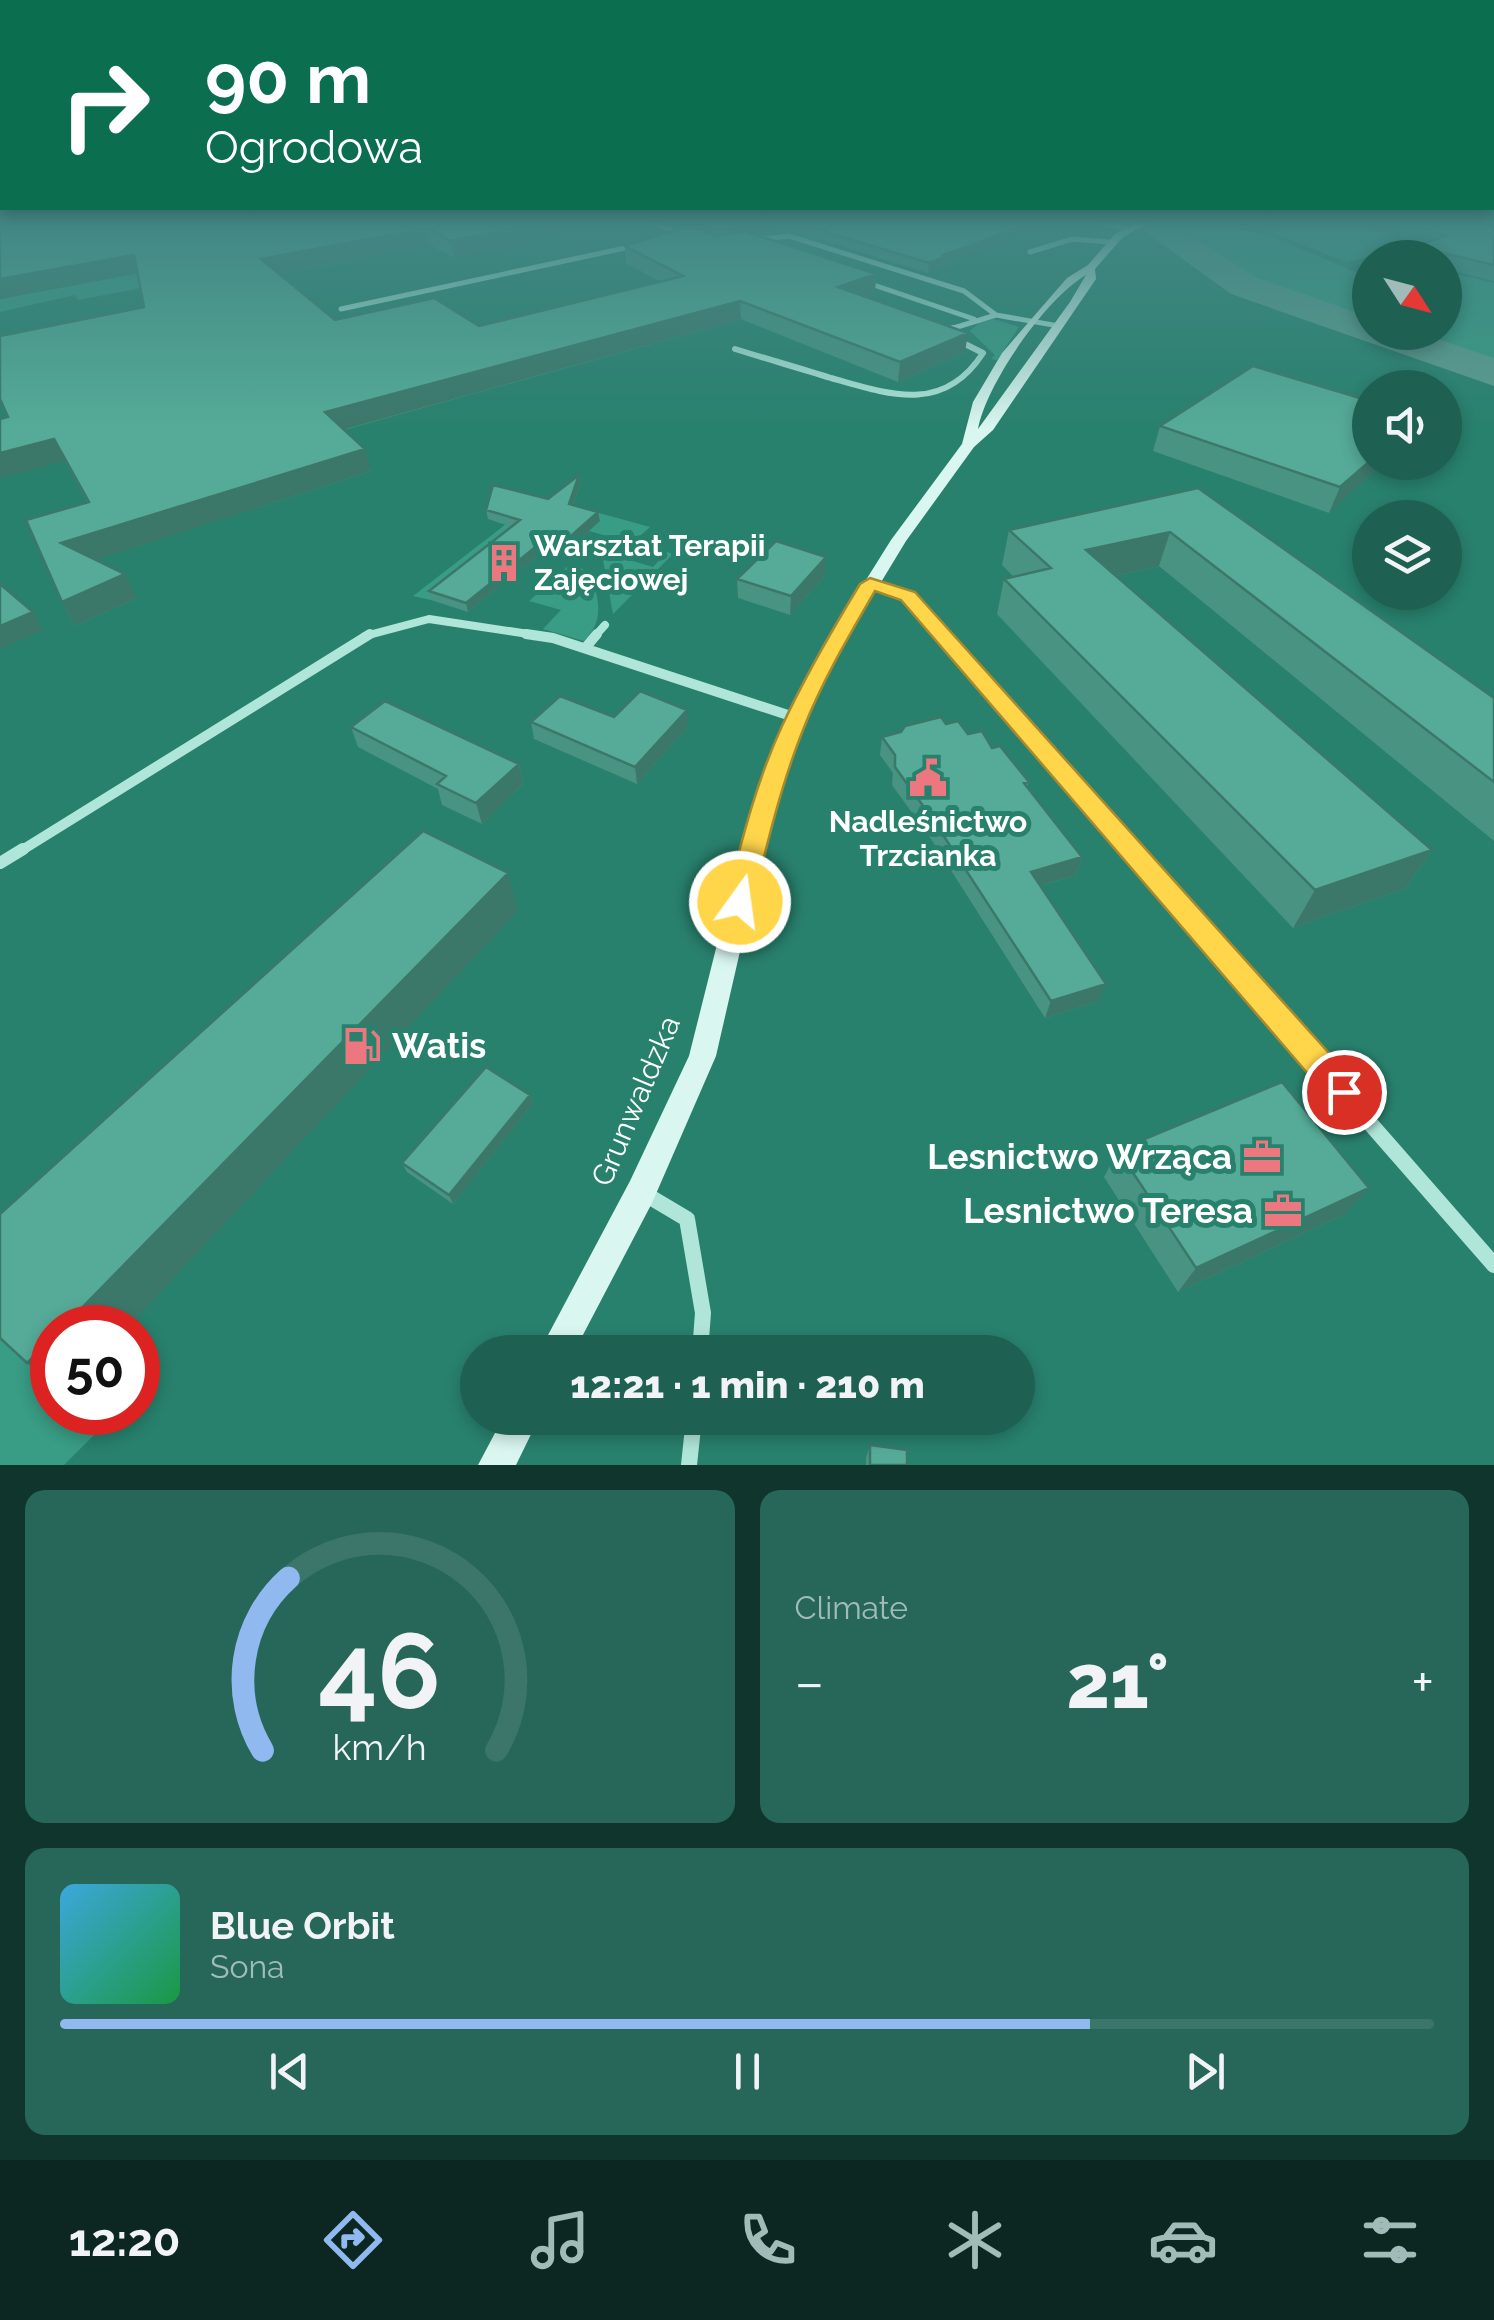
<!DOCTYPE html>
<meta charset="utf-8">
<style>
body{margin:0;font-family:Raleway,sans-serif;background:#266759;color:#f1f3f6;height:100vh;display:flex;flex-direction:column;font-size:38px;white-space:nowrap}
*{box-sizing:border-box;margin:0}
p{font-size:32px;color:#a1bcb8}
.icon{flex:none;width:55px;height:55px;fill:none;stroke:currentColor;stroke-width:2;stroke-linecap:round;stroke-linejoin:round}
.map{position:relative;height:1465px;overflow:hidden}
.sheet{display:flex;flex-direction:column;gap:25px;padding:25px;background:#10352d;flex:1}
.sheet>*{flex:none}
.guide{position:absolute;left:0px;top:0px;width:1495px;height:210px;box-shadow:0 5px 15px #0003;background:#0b6e4f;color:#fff;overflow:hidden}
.needle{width:65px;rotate:126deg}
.controls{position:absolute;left:1352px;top:240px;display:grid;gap:20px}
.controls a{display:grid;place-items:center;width:110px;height:110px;border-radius:50%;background:#1e6152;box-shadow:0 5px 15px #0003;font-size:50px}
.speed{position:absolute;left:30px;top:1305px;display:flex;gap:20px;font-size:50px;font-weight:700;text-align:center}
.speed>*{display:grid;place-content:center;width:130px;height:130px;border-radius:50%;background:#1e6152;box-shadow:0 5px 15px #0003;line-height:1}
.speed .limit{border:15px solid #d22;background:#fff;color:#111}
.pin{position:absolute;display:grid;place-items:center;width:85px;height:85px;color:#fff;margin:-42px;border:5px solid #fff;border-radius:50%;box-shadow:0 2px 10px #0007}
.me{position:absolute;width:110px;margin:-55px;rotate:14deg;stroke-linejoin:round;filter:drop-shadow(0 0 8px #0008)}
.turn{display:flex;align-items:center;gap:35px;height:210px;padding:0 40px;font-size:45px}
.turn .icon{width:130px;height:130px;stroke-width:2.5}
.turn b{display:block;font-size:70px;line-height:85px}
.big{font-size:75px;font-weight:800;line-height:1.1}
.sheet .card{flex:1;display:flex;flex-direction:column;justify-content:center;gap:15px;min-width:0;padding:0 35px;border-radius:20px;background:#266759}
.sheet .dial{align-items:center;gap:0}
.dial svg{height:260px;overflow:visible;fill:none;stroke:#3c7569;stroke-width:7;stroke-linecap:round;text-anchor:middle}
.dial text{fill:#f1f3f6;stroke:none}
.song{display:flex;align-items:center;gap:30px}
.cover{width:120px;height:120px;border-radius:15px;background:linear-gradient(135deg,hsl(200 70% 55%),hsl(140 70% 35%))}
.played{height:10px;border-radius:5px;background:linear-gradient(90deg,#90b9f0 75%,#3c7569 75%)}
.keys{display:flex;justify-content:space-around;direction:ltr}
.heat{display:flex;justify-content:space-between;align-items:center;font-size:55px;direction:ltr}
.sheet .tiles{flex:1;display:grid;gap:25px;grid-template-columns:1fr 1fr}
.card:last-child{grid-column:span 2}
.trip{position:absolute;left:460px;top:1335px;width:575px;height:100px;border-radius:50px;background:#1e6152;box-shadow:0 5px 15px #0003;font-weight:800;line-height:100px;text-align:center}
.menu{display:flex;height:160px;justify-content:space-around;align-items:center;background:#0c2721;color:#a1bcb8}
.menu .icon{width:70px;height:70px}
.menu .active{color:#90b9f0}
.menu b{font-size:45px;color:#f1f3f6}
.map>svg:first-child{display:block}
.green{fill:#399c84}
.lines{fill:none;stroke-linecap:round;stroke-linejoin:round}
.river{fill:#5f9c8f;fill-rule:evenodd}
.street-far5{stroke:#b0e6d9;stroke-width:5}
.street-far4{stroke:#b0e6d9;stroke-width:6}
.street-far3{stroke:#b0e6d9;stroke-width:8}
.street-far2{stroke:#b0e6d9;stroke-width:10}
.street-far1{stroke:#b0e6d9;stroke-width:12}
.street{stroke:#b0e6d9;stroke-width:16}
.secondary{fill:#d9f6f0;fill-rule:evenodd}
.wall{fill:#499382}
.shaded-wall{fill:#3c786a}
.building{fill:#55ab97;stroke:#3c786a;stroke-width:2.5}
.route{fill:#ffd54a;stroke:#a68a30;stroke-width:2.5}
.labels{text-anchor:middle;stroke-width:10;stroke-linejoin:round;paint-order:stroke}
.poi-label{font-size:30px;font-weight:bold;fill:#fff;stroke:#28816d;text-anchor:start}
.street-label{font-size:30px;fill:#fff;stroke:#28816d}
.near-poi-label{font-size:35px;font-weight:bold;fill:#fff;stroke:#28816d;text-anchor:end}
</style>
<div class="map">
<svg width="1494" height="1465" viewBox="0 0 1494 1465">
<rect width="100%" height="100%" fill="#28816d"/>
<!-- green -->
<path class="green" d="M1184,223H1235L1240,225L1232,228L1275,238L1370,278V330L1245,285L1158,227Z
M1316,223H1349L1419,244L1347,262L1267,231Z
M154,270L168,283L78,300L75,295L0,312V299Z
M1445,271L1494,283V372L1377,333L1445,332Z
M994,319L1019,327L997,360L991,359L995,355L970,331L979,323Z
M541,497L650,527L632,543L589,531L598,521L525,527L431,600L413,596Z
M667,552L673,554L613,614L603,560L609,554L653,567Z
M569,565L590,571C598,598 606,619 584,641L543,629L561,610L529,601Z
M0,1329L52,1378V1412L87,1413L101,1428L64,1465H0Z"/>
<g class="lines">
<!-- river -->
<path class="river" d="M1133,223H1171L1257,278L1370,317V332H1417L1494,358V386L1231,294Z"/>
<!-- street-far5 -->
<path class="street-far5" d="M654,223L685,236
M1101,223L1126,228
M754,240L789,236L964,291L996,315
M1030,252L1072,239L1110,242
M865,282L974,319
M341,309L639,245
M944,331L996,315L1059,326"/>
<!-- street-far4 -->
<path class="street-far4" d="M944,331L953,328
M735,349C767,359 799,368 831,378C890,395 944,414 983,353L953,338"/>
<!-- street-far3 -->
<path class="street-far3" d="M870,584L908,596L943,636
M365,636L429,619L542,636
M595,636L605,625"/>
<!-- street-far2 -->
<path class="street-far2" d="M526,634L553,638L797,718
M941,634L1132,852
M586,647L597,634
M19,852L370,634"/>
<!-- street-far1 -->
<path class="street-far1" d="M1130,849L1370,1123
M0,863L23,849"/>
<!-- street -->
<path class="street" d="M1368,1121L1494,1265
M645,1194L687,1219L703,1313L700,1352
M689,1465L694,1418"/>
<!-- secondary -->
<path class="secondary" d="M1136,223H1147L1122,238L1095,269L1096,279L993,430L974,447L906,541L832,663L801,730L769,825L716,1056L652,1203L574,1352H539L630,1181L689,1056L747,825L781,730L814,663L891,540L962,444L973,402L1002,353L1067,278L1088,265L1115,234ZM1086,275L1070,302L978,429C986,384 1046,298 1086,275Z
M503,1418H539L516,1465H478Z"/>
</g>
<!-- wall -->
<path class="wall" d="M0,223H562L563,235L454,258L431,245L279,274L335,320L479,326L661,282L626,263L625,246L708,233V227L721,223H1052L948,263L947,266L928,273L789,230L774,229L752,234L876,274L875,292L863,296L965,352L898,382L741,319L344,430L371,471L95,560L137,598L75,626L62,602L88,503L65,461L8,417L144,307L137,273Z
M1356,223H1371L1369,227Z
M1401,223H1494V281L1445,269V258H1409L1414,246L1420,244L1399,237Z
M1160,426L1370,462L1329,513L1153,451Z
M579,475L580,484L573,505L600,521L572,546L561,542L559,547L551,545L468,612L431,600L429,591L512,527L488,519L486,510L548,499Z
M1198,488L1494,698V841L1159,566L1116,576L1432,850L1406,888L1293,928L997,614L1004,579L1014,577L1002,565L1009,530Z
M825,576L790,615L738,598L737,579Z
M614,717L688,727L637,784L534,739L531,722Z
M946,724L992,748L1029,782L1027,788L1082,857L1076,875L1040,886L1099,1001L1045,1018L931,839L892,785L893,773L880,755L882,737Z
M351,727L519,764L523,784L482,824L442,805L438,789L358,747Z
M530,1095L533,1104L453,1204L407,1172L402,1163Z
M1118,1150L1345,1214L1178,1292L1104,1177Z
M870,1445L907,1465H866V1458Z"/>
<!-- shaded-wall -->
<path class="shaded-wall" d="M540,223H562L563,235L454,258L451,241Z
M759,223H774V229L718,240V231Z
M1030,223H1052L948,263L947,266L928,273L929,263L944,255Z
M1279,223H1300L1278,226Z
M428,228L431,245L266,276L261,259Z
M134,255L140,273L0,299V279Z
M876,274L875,292L836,306L838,287Z
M740,301L741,319L331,433L325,412Z
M968,333L965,352L898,382L900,362Z
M54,439L65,461L0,478V453Z
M365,449L371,471L74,567L61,543Z
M1370,461V462H1385L1329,513L1340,487Z
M579,475L580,484L570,514L569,504Z
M598,512L600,521L572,546L571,536Z
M1170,532L1159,566L1077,585L1086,550Z
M549,536L551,545L468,612L466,603Z
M826,557L825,576L790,615L791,596Z
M125,574L137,598L75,626L62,602Z
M33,612L43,630L0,649V626Z
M687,710L688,727L637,784L635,767Z
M519,764L523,784L482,824L476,803Z
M1432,850L1406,888L1293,928L1315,890Z
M1082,857L1076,875L1026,890L1031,872Z
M508,873L518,911L127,1328H62Z
M1106,984L1099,1001L1045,1018L1051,1001Z
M530,1095L533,1104L453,1204L449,1195Z
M1369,1188L1345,1214L1178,1292L1196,1268Z
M52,1337V1381L27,1363Z"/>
<!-- building -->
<path class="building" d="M0,223H540L451,241L428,228L261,259L335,320L434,298L479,326L683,276L625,246L688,226L717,236L744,231L876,274L838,287L968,333L900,362L740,301L325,412L365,449L61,543L125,574L62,602L26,520L89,502L54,439L0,453V419L8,417L0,399V336L144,307L134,255L0,279Z
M721,223H759L718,231L708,227Z
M797,223H1030L944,255L948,256L929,263Z
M1405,223H1494V265L1414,246L1446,236Z
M1253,366L1370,401V461L1340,487L1160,426Z
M579,475L569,504L598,512L571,536L559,533L557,538L549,536L466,603L429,591L520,520L486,510L493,485L548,499Z
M1198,488L1494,698V782L1170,532L1086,550L1432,850L1315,890L1004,579L1051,568L1009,530Z
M776,541L826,557L791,596L737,579Z
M0,584L33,612L0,626Z
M640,691L687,710L635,767L531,722L560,696L614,717Z
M385,701L519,764L476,803L437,784L446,776L351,727Z
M941,717L946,724L958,721L968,734L982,731L992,748L1000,746L1029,782L1024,783L1082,857L1031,872L1106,984L1051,1001L934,821L895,767V755L882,737L901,732L905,726Z
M423,831L508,873L62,1328H52V1337L27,1363L0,1338V1214Z
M486,1067L530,1095L449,1195L402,1163Z
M1282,1082L1369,1188L1196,1268L1118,1150Z
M870,1445L907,1450V1465H870Z"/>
<!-- sky -->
<linearGradient id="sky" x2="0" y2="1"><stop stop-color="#16473c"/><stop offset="0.52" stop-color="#428684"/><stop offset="1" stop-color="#428684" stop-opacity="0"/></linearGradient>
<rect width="1494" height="428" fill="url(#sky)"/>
<!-- route -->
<path class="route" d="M870,578L915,592L1355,1082L1360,1092L1355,1103L1344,1107L1333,1103L901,600L875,591C849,636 822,681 803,730C781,785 767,844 753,902L749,910L740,913L730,910L726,902C741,843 756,782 782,726C805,676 832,630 860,584Z"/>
<!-- icons -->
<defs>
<g id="building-bare" transform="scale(3)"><path d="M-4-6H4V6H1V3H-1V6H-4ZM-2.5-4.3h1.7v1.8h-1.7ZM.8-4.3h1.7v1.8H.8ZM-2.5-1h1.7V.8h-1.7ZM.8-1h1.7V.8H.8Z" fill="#ed777f" stroke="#28816d" stroke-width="2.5" paint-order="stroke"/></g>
<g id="civic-bare" transform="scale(3)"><path d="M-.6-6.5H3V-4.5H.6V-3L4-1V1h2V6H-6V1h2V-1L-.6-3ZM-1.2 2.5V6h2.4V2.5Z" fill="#ed777f" stroke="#28816d" stroke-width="2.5" paint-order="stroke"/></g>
<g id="fuel-bare" transform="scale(3)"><path d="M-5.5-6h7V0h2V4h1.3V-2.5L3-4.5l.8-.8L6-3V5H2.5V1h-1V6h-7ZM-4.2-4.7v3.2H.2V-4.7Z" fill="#ed777f" stroke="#28816d" stroke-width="2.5" paint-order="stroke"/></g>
<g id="office-bare" transform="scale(3)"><path d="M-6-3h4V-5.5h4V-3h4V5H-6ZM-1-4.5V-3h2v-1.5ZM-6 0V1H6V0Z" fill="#ed777f" stroke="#28816d" stroke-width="2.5" paint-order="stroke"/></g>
</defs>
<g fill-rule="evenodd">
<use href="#building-bare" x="504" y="563"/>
<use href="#civic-bare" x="928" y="778"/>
<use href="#fuel-bare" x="362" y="1046"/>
<use href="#office-bare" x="1262" y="1157"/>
<use href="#office-bare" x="1283" y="1211"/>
</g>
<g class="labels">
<!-- poi labels -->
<g class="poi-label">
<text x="534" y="556">Warsztat Terapii<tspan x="534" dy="34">Zajęciowej</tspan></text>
<text x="928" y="832" text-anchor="middle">Nadleśnictwo<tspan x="928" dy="34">Trzcianka</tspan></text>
</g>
<!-- street labels -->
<g class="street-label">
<text transform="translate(636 1101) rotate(-67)" y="10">Grunwaldzka</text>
</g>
<!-- near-poi labels -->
<g class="near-poi-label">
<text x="392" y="1058" text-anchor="start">Watis</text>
<text x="1232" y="1169">Lesnictwo Wrząca</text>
<text x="1253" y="1223">Lesnictwo Teresa</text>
</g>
</g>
</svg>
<div class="controls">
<a><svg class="needle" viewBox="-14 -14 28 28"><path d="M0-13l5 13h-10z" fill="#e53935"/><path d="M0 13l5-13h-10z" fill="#a1bcb8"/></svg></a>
<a><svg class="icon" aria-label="sound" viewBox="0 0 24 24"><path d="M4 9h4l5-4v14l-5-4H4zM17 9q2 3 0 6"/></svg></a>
<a><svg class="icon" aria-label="layers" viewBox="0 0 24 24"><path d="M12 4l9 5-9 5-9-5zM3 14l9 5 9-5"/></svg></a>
</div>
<div class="speed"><div class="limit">50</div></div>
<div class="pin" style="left:1344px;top:1092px;background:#d93025"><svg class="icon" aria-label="arrive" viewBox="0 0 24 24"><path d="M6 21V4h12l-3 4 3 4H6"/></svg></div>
<svg class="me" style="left:740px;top:902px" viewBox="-20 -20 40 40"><circle r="17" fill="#ffd54a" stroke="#fff" stroke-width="3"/><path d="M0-11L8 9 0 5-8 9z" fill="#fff"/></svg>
<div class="trip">12:21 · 1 min · 210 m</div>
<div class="guide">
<div class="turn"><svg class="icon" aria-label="right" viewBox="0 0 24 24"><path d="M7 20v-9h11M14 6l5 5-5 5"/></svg><div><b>90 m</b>Ogrodowa</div></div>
</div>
</div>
<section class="sheet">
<div class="tiles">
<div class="card dial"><svg viewBox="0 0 100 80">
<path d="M14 69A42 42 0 1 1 86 69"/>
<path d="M14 69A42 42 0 0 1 22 16" stroke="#90b9f0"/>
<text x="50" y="56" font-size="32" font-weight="700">46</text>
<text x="50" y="72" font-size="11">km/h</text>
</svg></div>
<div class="card"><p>Climate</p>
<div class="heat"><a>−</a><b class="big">21°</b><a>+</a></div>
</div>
<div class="card">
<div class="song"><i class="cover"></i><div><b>Blue Orbit</b><p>Sona</p></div></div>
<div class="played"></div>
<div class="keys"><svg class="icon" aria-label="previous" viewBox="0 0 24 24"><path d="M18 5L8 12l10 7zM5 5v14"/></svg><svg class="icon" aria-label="pause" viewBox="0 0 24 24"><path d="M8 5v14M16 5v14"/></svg><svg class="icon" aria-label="next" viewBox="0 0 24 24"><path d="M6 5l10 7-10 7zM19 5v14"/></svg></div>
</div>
</div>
</section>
<nav class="menu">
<b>12:20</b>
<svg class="icon active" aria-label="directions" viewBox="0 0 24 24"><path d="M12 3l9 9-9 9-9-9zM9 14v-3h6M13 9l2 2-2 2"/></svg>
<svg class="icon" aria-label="music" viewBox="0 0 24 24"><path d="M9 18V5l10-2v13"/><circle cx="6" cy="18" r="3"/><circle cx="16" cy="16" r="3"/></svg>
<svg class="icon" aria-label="phone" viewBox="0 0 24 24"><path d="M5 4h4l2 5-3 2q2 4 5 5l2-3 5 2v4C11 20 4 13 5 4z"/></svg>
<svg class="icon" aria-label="climate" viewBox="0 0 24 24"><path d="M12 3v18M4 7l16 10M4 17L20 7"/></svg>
<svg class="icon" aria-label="car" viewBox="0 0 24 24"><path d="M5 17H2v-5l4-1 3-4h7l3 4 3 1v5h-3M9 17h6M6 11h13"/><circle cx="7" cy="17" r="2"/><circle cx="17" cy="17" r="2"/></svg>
<svg class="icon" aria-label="filters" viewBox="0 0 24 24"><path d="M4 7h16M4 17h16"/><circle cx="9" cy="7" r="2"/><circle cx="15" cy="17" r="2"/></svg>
</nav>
